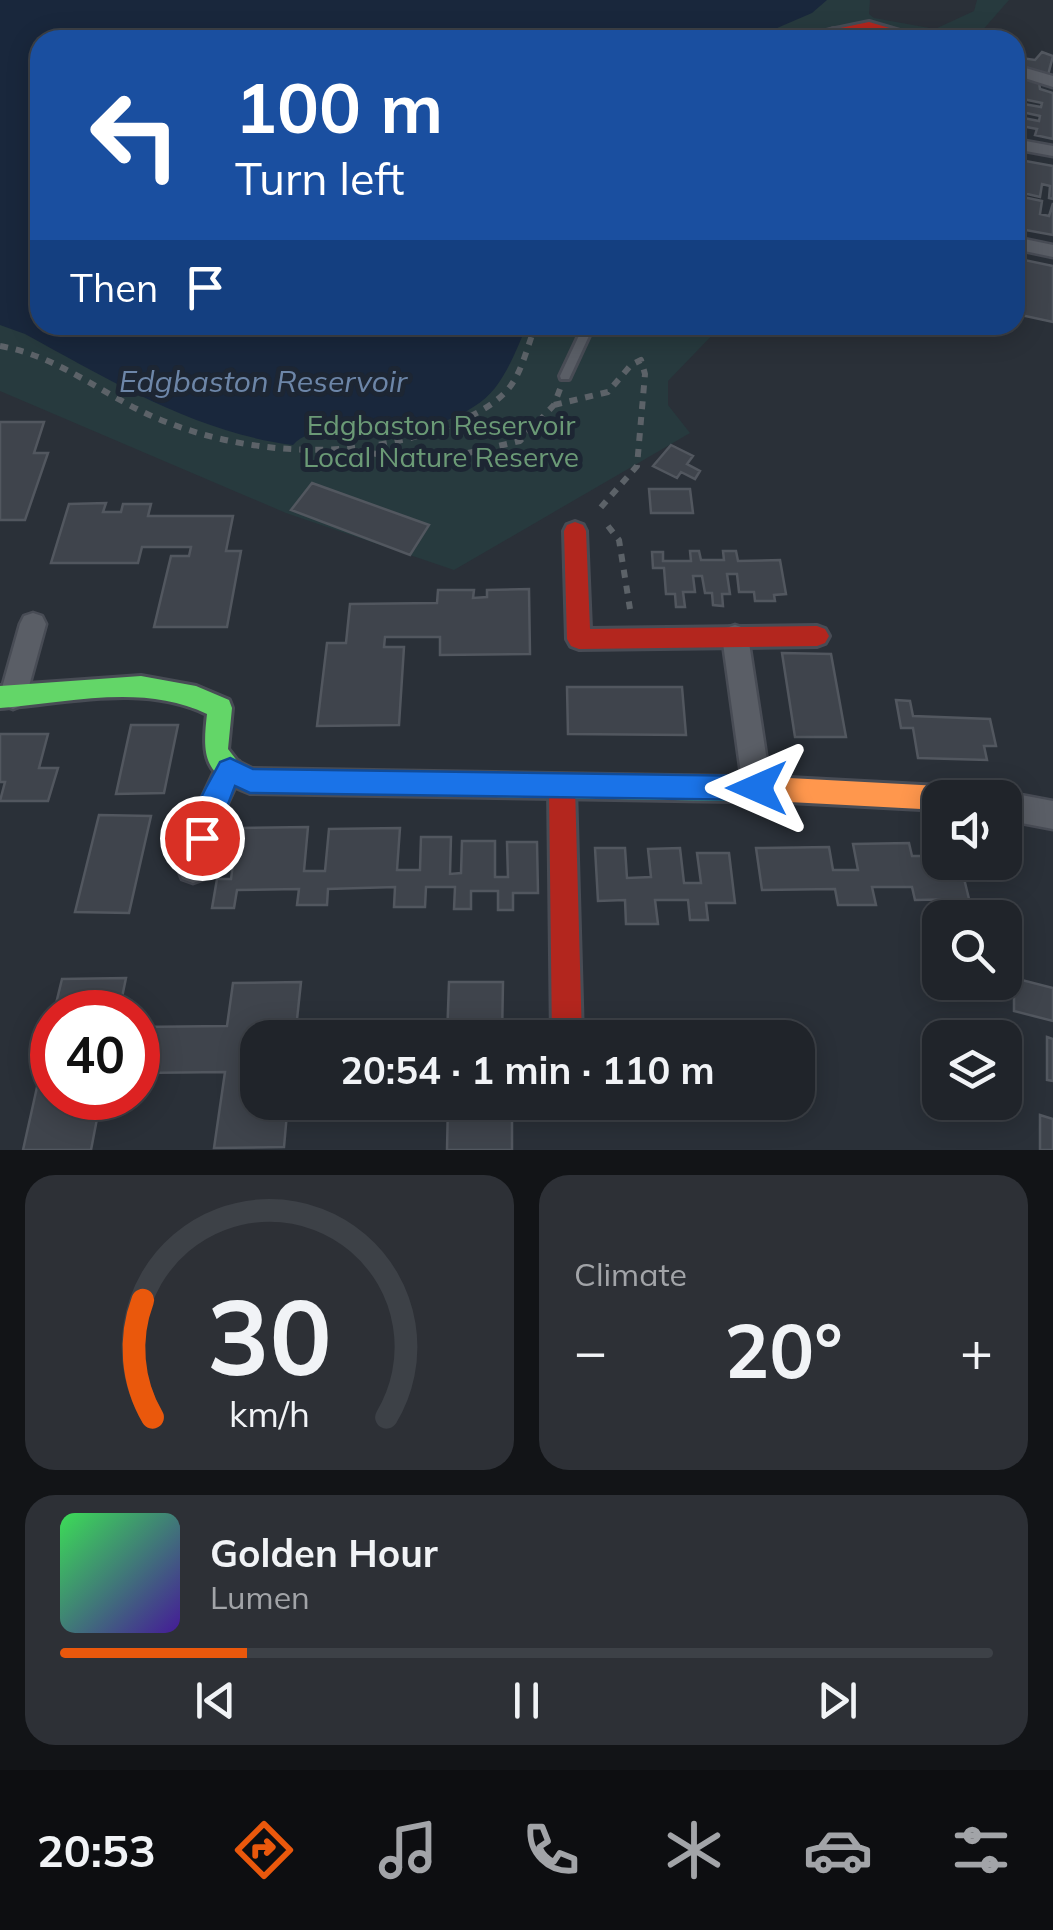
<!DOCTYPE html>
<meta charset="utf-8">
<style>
body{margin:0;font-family:Mulish,sans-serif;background:#2d3036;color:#f1f3f6;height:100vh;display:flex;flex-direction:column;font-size:38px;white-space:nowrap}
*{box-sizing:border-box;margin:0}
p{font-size:32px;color:#a2a4a8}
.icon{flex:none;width:55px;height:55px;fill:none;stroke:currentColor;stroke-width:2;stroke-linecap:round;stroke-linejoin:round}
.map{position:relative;height:1150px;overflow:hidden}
.sheet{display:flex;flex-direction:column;gap:25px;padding:25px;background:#121417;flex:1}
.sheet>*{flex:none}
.guide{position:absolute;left:30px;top:30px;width:995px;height:305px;border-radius:30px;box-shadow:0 5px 25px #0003,0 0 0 2px #3d4147;background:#1a4fa0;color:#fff;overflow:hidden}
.fabs{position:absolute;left:922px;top:780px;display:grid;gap:20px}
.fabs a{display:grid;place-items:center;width:100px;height:100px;border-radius:20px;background:#20242a;box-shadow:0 5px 25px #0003,0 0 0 2px #3d4147;font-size:50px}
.speed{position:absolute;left:30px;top:990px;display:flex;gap:20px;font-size:50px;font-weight:700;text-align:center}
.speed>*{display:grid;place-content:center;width:130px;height:130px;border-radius:50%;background:#20242a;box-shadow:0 5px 25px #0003,0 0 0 2px #3d4147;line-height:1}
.speed .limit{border:15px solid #d22;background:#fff;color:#111}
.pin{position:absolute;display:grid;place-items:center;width:85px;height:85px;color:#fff;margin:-42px;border:5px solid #fff;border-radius:50%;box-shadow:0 2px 10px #0007}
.me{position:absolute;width:110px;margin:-55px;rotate:270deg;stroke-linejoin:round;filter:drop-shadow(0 0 8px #0008)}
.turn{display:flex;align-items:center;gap:35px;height:210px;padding:0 40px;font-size:45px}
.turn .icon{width:130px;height:130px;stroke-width:2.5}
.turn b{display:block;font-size:70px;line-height:85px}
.then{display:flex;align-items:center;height:95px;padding:0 40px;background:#0003;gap:20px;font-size:38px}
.big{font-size:75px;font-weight:700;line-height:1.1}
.sheet .card{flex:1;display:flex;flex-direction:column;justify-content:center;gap:15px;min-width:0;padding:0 35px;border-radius:30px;background:#2d3036}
.sheet .dial{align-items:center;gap:0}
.dial svg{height:260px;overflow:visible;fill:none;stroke:#3d4147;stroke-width:7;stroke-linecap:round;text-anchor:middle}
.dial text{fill:#f1f3f6;stroke:none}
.song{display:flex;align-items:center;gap:30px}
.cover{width:120px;height:120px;border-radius:15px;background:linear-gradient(135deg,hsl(130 70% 55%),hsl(260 70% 35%))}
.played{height:10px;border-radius:5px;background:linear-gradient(90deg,#ea580c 20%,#3d4147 20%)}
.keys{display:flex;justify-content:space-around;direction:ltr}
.heat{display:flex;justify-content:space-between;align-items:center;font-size:55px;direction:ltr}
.sheet .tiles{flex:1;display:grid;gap:25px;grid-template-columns:1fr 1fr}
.card:last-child{grid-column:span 2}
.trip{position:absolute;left:240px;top:1020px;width:575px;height:100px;border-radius:30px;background:#20242a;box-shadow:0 5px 25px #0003,0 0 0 2px #3d4147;font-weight:700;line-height:100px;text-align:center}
.tab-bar{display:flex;height:160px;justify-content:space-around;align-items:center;background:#0d0e11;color:#a2a4a8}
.tab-bar .icon{width:70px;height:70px}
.tab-bar .active{color:#ea580c}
.tab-bar b{font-size:45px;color:#f1f3f6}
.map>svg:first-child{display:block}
.green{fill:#273a3e}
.water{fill:#19273c}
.building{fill:#3f444c;stroke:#52575f;stroke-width:2.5}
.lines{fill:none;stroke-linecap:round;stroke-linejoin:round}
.lane-casing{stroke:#484c55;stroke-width:6}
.street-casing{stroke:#484c55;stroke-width:5}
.fast-casing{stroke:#484c55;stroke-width:6}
.slow-casing{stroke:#484c55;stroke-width:6}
.jam-casing{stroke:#484c55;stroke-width:6}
.path-far1{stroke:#5c6268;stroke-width:5;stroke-dasharray:5 5;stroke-linecap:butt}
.path{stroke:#5c6268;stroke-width:6;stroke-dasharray:8 8;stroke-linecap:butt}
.lane{fill:#5a5e66;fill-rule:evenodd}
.street{fill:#5a5e66;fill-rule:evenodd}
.fast{fill:#63d668;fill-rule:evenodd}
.slow{fill:#ff974d;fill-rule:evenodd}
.jam{fill:#b3261e;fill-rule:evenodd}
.route{fill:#1a73e8;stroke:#114b97;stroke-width:2.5}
.labels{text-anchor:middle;stroke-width:10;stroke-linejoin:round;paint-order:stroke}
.park-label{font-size:28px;fill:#6b9a76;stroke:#1d2633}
.water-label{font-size:30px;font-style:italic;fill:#6d86a8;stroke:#1d2633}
</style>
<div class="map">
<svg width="1053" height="1150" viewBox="0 0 1053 1150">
<rect width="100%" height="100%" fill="#2a3038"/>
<!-- green -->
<path class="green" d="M0,0H870L869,14L874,18L935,29L974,11L977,0H1009L974,40H40V325H722L668,381V405L690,433L454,570L286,513L0,391Z"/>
<!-- water -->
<path class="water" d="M0,0H827L812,13L749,40H40V325H527C518,346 509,370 495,388C473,416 424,431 389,434C361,437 314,421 293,445C197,433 109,380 25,334L0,325Z"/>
<!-- building -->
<path class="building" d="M1042,52L1053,56L1048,75L1015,68V57L1035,60Z
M1022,78L1039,82L1040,89L1053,93V139L1035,135L1037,129L1016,125L1018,117L1039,121L1040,116L1017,111L1018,103L1041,107L1042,103L1018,98Z
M1015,159L1053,166V199L1049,198L1050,186L1042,184L1040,197L1023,193L1025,181L1016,179L1015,189Z
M1023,197L1042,201L1040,214L1049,216L1053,203V235L1015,228V208L1022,209Z
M1015,258L1053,266V322L1016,314L1019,285L1015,284Z
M0,422H44L34,453H48L25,520H0Z
M671,445L693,456L687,464L700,471L695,479L681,472L677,478L653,466Z
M312,483L429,525L410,555L291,510Z
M649,489H690L693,513H651Z
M106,503L103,512H121L123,504H151L148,516H233L226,551H241L227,627H154L171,556H189L191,547H142L138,563H51L69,504Z
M690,551H699L701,560H724L723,551H736L738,561L780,560L786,594L774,595L775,601H755L754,592H739L737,574H727L730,594H722L723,606L713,605L712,593H705L702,576H693L695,592H683L685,607H676L675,594H666L664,568H653L652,552H663V561H691Z
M529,589L530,654L440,655V637H385L384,647H404L399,725L317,726L327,643H346L350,604L437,603L438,590H474L473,598L487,597V590Z
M782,653L831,654L846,737H795Z
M567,687H682L686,735L568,734Z
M896,700L910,701L913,716L990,719L996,746H984L987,760L918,758L913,728H901Z
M131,725H178L164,793L116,794Z
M0,734H48L39,768H58L48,801H0L5,782H0Z
M99,815L151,816L129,913L75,912Z
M308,827L304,871H325L329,829L400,828L397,870H420L421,837H451L450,874L461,873L462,841H495V877H508L507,842H537L538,893H513V910H498V891H471V909H454L455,887H426L425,907H394L395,887L328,889L327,905H297L299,889L237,890L234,908H212L217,879H231L238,828Z
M909,843L912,856H940V862H960L969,899L915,900L912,887H872L876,905H838L835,889L762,890L756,848L829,847L833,870H858L853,844Z
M595,848H625L627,878L651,877L648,849L680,848L684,883H701L697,853H729L735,903H706L708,920H690L688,900H655L658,924H626L625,900L598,901Z
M126,978L119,1012H54L62,979Z
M1014,978L1053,988V1021L1014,1011Z
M301,982L295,1038H258V1102H288L284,1147L214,1148L225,1072L138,1073V1027L227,1026L233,983Z
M449,982H503L502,1038H447Z
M52,1020V1098H101L91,1150H23Z
M690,1025H735L736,1038H691Z
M1047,1037L1053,1039V1081L1047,1080Z
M512,1102V1150H447L448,1103Z
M1040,1115L1053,1119V1150H1040Z"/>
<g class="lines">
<!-- lane casing -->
<g class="lane-casing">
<path id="lane" d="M833,29H836V33L816,40H804Z
M584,325H594L569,379H561L560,376Z"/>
</g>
<!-- street casing -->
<g class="street-casing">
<path id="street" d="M1015,65L1053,76V87L1015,75Z
M1015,139L1053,146V156L1015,149Z
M1015,237L1053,245V257L1015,249Z
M33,613L42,616L46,624L26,697L23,705L13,709L3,705L0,695L20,624L24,616Z
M735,625L744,628L748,636L771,788L767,797L757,801L747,797L743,788L722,636L726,628Z
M229,757L239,761L243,770L226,807L204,879L193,883L182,879L178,869L198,806L219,761Z
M1005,792L1053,801V829L1005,820V798H994Z"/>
</g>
<!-- fast casing -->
<g class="fast-casing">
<path id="fast" d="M141,676L196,686L229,700L232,708L228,749L238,762L252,769L789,778L798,782L802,790L798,798L789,802L250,793C204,775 202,758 207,714C143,683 67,703 0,708V686Z"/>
</g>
<!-- slow casing -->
<g class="slow-casing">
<path id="slow" d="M789,778L940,786L949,789L953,798H940V810L789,802L780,798L776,790L780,782Z"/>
</g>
<!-- jam casing -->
<g class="jam-casing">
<path id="jam" d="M869,22L920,37L922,40C901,40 883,31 865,31C851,31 838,39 826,31Z
M575,522L583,525L586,531L590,629L817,626L825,629L829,636L825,643L817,646L579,649L571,646L567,639L564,531L567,525Z
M562,775L571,779L575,787L582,1038H552L549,787L553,779Z"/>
</g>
<!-- path-far1 -->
<path class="path-far1" d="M771,40L791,32"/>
<!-- path -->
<path class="path" d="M0,346C63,357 108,400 166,422C256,457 361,460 451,425C472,416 494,406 509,388C523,370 527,346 536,325
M554,405L608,392L631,365L641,360L645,374L637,466L596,513
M358,451L429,462L520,441L554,405L560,389
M608,526L619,540L630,609"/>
<!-- lane -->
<use href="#lane" class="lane"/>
<!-- street -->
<use href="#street" class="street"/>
<!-- fast -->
<use href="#fast" class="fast"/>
<!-- slow -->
<use href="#slow" class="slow"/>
<!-- jam -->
<use href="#jam" class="jam"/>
</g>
<!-- route -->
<path class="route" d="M230,758L253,769L757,776L766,779L770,788L766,796L757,800L250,793L235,786L212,846L202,850L193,846C182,822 209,784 220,762Z"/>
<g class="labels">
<!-- park labels -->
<g class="park-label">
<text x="441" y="435">Edgbaston Reservoir<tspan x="441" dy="32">Local Nature Reserve</tspan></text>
</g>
<!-- water labels -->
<g class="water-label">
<text x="263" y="392">Edgbaston Reservoir</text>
</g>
</g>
</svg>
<div class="fabs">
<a><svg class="icon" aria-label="sound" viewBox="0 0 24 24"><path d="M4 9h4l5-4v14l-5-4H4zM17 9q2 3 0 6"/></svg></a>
<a><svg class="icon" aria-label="search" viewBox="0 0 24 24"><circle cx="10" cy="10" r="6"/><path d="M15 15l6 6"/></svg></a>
<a><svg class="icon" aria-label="layers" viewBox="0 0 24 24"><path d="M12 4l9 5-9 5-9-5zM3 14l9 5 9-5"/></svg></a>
</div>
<div class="speed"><div class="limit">40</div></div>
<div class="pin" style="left:202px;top:838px;background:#d93025"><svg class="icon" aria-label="arrive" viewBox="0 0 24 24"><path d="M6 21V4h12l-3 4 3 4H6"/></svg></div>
<svg class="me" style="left:757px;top:788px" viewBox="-20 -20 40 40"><path d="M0-17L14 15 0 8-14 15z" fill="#1a73e8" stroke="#fff" stroke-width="4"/></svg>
<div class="trip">20:54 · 1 min · 110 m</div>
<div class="guide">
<div class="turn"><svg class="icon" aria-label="left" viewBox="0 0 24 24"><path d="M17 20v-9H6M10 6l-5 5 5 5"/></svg><div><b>100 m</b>Turn left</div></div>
<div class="then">Then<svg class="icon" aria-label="arrive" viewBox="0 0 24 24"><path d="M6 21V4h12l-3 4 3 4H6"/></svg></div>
</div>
</div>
<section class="sheet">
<div class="tiles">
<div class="card dial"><svg viewBox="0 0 100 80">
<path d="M14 69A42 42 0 1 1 86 69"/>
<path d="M14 69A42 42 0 0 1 11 33" stroke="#ea580c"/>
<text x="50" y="56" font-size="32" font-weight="700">30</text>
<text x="50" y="72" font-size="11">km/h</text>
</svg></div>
<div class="card"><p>Climate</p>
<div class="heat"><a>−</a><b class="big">20°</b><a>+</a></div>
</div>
<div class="card">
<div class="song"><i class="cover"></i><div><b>Golden Hour</b><p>Lumen</p></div></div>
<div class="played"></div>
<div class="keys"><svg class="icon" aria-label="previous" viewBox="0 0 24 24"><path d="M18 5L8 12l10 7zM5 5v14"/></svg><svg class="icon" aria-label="pause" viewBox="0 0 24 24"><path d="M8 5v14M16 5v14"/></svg><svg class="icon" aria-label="next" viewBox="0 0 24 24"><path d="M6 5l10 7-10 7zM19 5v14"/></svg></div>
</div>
</div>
</section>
<nav class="tab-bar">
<b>20:53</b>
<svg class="icon active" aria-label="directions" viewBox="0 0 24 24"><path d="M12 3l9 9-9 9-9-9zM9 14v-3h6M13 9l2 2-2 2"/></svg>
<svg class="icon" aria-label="music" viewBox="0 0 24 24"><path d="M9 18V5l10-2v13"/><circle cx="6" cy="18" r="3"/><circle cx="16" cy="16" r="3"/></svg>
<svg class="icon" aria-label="phone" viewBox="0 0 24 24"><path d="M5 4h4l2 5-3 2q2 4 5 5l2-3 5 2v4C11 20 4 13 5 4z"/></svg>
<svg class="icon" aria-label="climate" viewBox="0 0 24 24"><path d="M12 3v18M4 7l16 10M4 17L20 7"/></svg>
<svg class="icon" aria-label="car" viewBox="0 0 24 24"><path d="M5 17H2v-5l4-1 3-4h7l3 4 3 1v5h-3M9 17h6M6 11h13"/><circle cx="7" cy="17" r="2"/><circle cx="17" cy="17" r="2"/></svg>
<svg class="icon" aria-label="filters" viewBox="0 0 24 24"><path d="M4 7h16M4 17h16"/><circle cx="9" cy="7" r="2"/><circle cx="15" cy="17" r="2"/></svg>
</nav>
